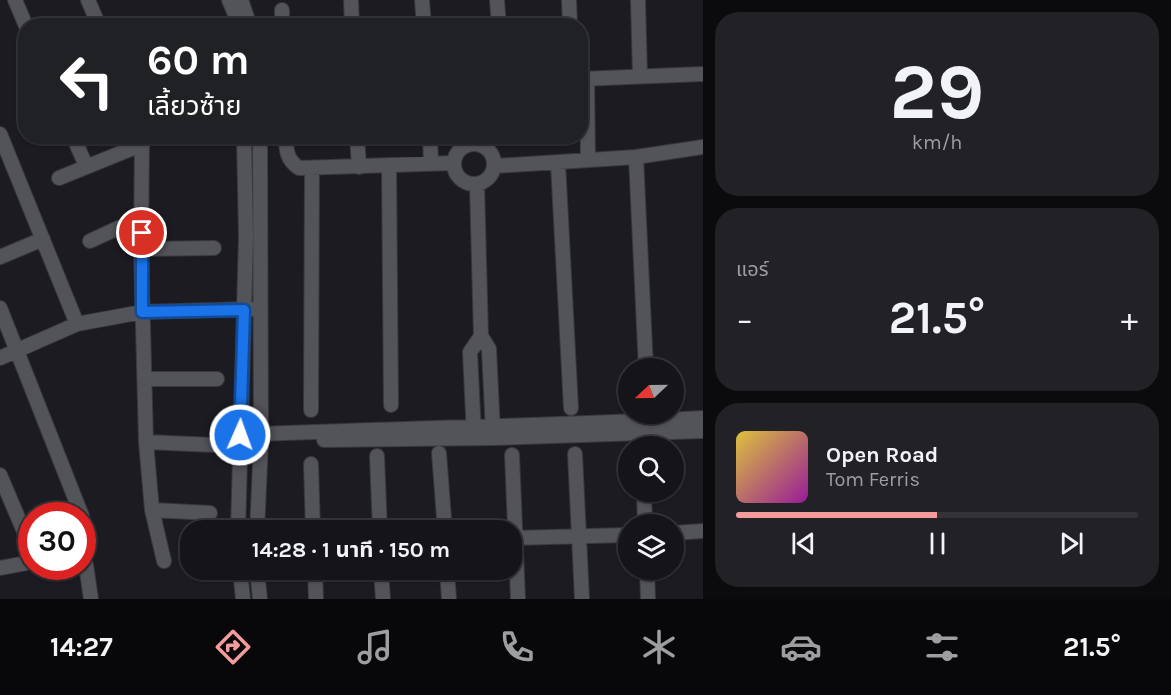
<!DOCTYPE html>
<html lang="th">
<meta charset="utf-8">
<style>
body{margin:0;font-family:Karla,"Noto Sans Thai",sans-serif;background:#212126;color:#f1f3f6;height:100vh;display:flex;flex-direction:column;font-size:22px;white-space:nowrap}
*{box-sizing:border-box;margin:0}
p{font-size:20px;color:#9d9ea2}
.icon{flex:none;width:33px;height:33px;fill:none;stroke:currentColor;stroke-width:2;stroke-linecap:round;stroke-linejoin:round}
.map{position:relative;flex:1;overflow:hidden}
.details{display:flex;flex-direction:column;gap:12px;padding:12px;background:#0b0b0e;width:468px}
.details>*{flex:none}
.hud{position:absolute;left:18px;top:18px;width:570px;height:126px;border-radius:24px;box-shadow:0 2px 4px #0004,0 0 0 2px #333338;background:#202124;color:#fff;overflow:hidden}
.needle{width:39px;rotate:248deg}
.controls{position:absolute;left:618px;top:358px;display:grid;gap:12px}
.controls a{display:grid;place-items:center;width:66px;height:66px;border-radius:50%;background:#141419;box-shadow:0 2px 4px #0004,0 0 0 2px #333338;font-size:30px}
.speed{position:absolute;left:18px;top:502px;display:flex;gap:12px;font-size:30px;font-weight:700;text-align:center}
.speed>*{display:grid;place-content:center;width:78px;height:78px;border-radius:50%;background:#141419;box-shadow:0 2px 4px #0004,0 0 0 2px #333338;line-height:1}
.speed .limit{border:9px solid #d22;background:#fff;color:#111}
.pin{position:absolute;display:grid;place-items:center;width:51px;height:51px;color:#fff;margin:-26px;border:3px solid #fff;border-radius:50%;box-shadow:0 2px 6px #0007}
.me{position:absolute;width:66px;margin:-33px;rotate:2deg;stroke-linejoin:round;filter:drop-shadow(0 0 4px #0008)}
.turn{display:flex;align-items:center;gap:21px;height:126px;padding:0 30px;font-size:27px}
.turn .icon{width:78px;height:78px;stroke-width:2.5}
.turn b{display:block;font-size:42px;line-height:51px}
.big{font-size:45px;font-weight:700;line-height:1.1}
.details .card{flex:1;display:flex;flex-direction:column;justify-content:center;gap:9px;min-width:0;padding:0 21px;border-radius:24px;background:#212126}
.details .dial{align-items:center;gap:0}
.dial b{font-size:78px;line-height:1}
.song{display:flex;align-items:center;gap:18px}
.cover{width:72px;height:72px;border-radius:9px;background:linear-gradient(135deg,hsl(50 70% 55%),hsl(300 70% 35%))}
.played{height:6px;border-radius:3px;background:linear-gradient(90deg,#f59b9b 50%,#333338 50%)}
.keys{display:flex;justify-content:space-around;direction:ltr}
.heat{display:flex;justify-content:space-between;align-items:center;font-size:33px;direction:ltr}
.trip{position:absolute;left:180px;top:520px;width:342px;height:60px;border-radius:24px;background:#141419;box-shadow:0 2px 4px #0004,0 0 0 2px #333338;font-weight:700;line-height:60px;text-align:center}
.tab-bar{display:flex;height:96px;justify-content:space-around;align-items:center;background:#08080a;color:#9d9ea2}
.tab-bar .icon{width:42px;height:42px}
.tab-bar .active{color:#f59b9b}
.tab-bar b{font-size:27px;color:#f1f3f6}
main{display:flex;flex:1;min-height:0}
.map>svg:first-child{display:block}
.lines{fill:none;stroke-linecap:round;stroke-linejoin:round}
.street-casing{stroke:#39393d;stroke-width:16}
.street{stroke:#53535a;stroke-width:14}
.route-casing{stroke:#114b97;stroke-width:15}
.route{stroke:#1a73e8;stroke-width:10}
</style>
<main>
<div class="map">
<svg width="703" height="599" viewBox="0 0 703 599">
<rect width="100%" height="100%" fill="#1b1b21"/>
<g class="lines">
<!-- street casing -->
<g class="street-casing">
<path id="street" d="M15,0L26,26
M88,0L99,26
M229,0L235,14L237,26
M241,0L250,26
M351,0L352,26
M422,0L424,26
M497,0L499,26
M569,0L570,26
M638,0L640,76
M282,10V26
M587,78L588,160
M580,79L703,74
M0,134L77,324
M73,136L86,166
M142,136L141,249L146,442L152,510L164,561
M286,136C286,151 287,160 299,168L454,163
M357,136L359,167
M430,136L431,164
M454 164a20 20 0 1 1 40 0a20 20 0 1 1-40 0Z
M636,157L646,369
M558,163L571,408
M389,166L391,405
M495,166L636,157L703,147
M59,178L143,144
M477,185L481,336L489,349L493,432
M90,241L142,217
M141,249L214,248
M0,257L43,239
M0,308L82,516
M0,358L77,324L142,312L251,309
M146,379H217
M311,410L312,169
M240,435C394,428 549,426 703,418
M474,435L470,352L481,336
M324,440L493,438L703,431
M146,442L214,445
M439,453L445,531
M575,454L582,599
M512,455L518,599
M377,456L380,531
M311,464L313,531
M0,475L28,541
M644,492L645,525
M152,510L210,513
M238,531L246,237L244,136
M257,531L261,442L260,136
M674,533L703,531
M512,538L628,535
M82,561L86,565L91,599
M0,568L32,562
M240,570L243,599
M257,570L260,599
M315,570L316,599
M381,570L383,599
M447,570L449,599
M647,570L648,599"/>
</g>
<!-- street -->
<use href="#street" class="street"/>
</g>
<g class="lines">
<!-- route casing -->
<g class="route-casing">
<path id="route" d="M142,233V312L244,310L240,435"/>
</g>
<!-- route -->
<use href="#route" class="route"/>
</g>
</svg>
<div class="controls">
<a><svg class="needle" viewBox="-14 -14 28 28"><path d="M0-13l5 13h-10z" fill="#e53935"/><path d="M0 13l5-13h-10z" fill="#9d9ea2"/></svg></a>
<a><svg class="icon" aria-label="search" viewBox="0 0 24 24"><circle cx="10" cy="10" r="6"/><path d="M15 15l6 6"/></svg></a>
<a><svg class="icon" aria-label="layers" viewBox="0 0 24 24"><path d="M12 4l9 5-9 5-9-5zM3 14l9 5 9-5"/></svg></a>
</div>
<div class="speed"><div class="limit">30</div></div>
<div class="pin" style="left:142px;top:233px;background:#d93025"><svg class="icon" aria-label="arrive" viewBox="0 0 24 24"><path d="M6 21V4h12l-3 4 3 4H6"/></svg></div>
<svg class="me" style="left:240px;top:435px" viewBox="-20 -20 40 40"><circle r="17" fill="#1a73e8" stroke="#fff" stroke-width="3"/><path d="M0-11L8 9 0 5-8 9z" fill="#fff"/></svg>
<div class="trip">14:28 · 1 นาที · 150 m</div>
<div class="hud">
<div class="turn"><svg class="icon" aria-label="left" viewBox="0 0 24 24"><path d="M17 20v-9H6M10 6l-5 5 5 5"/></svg><div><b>60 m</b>เลี้ยวซ้าย</div></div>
</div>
</div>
<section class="details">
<div class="card dial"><b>29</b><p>km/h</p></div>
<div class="card"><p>แอร์</p>
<div class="heat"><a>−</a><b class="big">21.5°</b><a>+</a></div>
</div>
<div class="card">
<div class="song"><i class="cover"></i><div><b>Open Road</b><p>Tom Ferris</p></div></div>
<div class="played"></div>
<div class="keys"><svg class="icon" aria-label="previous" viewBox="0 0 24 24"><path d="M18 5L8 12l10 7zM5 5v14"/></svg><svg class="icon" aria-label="pause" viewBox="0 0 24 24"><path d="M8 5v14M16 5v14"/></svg><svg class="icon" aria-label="next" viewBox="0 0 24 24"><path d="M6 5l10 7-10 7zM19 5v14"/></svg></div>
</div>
</section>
</main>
<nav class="tab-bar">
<b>14:27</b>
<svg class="icon active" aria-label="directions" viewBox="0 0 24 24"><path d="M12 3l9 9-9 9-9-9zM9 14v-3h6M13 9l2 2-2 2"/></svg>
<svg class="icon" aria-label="music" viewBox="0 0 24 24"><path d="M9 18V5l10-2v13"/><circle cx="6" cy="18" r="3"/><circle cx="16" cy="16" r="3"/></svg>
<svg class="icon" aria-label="phone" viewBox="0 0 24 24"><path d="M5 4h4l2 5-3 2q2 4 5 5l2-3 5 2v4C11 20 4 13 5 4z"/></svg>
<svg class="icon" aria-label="climate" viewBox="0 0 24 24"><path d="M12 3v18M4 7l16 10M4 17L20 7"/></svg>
<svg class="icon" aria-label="car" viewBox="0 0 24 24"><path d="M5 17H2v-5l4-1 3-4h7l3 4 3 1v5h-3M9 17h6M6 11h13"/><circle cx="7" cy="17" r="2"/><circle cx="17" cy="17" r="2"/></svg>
<svg class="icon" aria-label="filters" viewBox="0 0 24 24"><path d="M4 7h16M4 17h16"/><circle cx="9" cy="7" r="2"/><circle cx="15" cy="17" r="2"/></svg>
<b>21.5°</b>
</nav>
